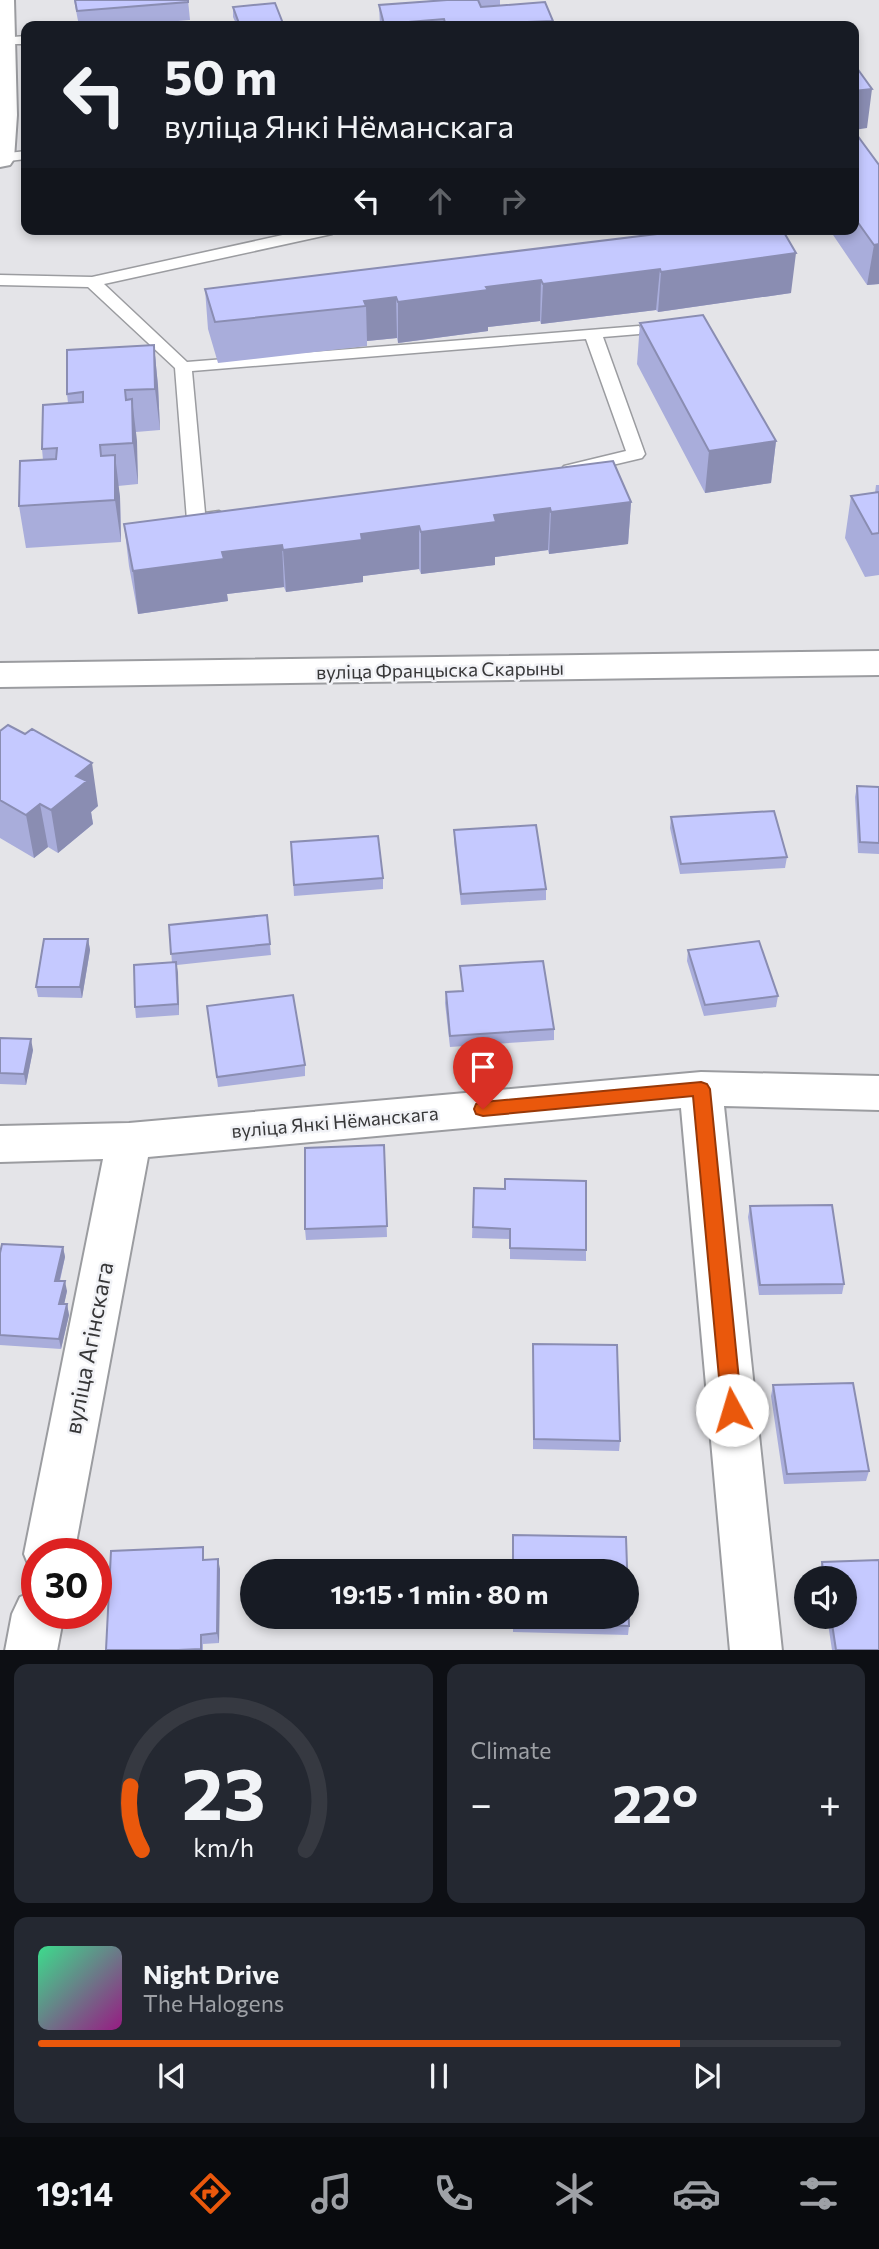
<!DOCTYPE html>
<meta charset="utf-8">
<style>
body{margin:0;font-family:Commissioner,sans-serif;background:#242831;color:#f1f3f6;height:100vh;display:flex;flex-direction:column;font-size:26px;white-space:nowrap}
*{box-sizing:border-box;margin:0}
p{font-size:23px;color:#9ea1a6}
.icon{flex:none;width:38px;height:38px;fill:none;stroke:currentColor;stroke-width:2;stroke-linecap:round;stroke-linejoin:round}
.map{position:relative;height:1650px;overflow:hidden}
.side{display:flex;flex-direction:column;gap:14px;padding:14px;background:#0d0f14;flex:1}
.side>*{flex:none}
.hud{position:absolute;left:21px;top:21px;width:838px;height:214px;border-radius:14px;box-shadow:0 4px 10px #0003;background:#171b24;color:#f1f3f6;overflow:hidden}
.controls{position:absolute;left:794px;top:1566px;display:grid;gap:14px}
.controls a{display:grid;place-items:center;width:63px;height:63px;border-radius:50%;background:#171b24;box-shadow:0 4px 10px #0003;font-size:35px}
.speed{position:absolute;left:21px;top:1538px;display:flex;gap:14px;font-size:35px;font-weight:700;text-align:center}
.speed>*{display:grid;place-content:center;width:91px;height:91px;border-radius:50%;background:#171b24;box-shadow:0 4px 10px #0003;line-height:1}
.speed .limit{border:10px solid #d22;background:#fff;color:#111}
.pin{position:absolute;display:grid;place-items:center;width:60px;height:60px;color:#fff;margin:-72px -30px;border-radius:50% 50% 50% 0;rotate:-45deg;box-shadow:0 0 7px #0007}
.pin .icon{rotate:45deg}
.me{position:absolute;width:77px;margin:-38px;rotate:354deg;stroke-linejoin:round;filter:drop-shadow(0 0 5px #0008)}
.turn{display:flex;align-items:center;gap:24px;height:147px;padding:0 28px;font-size:32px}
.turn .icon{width:91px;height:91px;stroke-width:2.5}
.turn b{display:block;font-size:49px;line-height:60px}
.lanes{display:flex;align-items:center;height:66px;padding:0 28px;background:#0003;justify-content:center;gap:35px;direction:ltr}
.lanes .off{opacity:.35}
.big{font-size:52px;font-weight:700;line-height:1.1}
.side .card{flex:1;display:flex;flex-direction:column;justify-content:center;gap:10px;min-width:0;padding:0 24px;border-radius:14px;background:#242831}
.side .dial{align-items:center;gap:0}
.dial svg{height:182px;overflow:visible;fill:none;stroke:#363941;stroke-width:7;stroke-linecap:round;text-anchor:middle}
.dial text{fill:#f1f3f6;stroke:none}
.song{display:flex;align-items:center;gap:21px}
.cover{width:84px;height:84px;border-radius:10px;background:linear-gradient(135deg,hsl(150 70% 55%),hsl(310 70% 35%))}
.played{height:7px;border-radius:4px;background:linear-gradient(90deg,#ea580c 80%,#363941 80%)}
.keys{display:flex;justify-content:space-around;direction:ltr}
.heat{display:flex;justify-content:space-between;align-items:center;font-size:38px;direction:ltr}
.side .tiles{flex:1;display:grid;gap:14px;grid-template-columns:1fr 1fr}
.card:last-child{grid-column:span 2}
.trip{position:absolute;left:240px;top:1559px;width:399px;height:70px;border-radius:35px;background:#171b24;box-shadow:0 4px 10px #0003;font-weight:700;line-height:70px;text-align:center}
.dock{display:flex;height:112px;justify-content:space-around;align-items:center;background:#090b0e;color:#9ea1a6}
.dock .icon{width:49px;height:49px}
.dock .selected{color:#ea580c}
.dock b{font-size:32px;color:#f1f3f6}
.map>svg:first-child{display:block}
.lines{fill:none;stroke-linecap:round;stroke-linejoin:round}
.service-casing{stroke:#9b9ca0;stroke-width:3}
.minor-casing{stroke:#9b9ca0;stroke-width:4}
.tertiary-casing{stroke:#9b9ca0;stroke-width:4}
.service{fill:#fff;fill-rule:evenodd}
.minor{fill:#fff;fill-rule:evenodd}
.tertiary{fill:#fff;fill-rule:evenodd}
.wall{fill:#a9addb}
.shaded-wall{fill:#8a8db2}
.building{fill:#c5c9ff;stroke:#8a8db2;stroke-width:2}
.route{fill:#ea580c;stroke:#983908;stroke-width:2}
.labels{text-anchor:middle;stroke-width:5;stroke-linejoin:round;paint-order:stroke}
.street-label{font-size:19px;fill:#373738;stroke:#f1f2f6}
.near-street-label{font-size:23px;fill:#373738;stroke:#f1f2f6}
</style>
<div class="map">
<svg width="879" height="1651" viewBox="0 0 879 1651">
<rect width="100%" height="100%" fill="#e4e4e8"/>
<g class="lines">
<!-- service casing -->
<g class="service-casing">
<path id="service" d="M26,36V44H0V38Z
M26,151V159L0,162V154Z
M310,229H340L332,234L104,284L187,362L639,326L641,330L639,334L603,337L645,454L642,458L570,475L561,470L564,466L626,451L586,339L192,371L205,513L219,511L228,517L219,523L190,524L187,520L175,368L88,287L0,285V275L92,277Z"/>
</g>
<!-- minor casing -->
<g class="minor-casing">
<path id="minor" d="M701,1072L879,1076V1110L724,1106L782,1651H730L681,1108L148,1157L74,1554H37V1573L31,1571L24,1554L103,1159L0,1162V1126L129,1123Z
M37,1590V1614H64L57,1651H5L12,1614L20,1597Z"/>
</g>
<!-- tertiary casing -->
<g class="tertiary-casing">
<path id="tertiary" d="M0,0H14L17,115L14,159L10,165L0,167Z
M879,651V675L0,687V663Z"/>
</g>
<!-- service -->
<use href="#service" class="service"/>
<!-- minor -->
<use href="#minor" class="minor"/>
<!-- tertiary -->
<use href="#tertiary" class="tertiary"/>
</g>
<!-- wall -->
<path class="wall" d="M74,0H188L190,20L118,26H79Z
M440,0H500V5L553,21V26H380L379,5Z
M233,7L284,26H237L233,17Z
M854,136L879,165V284L867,285L829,229H854Z
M698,229L791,293L658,312L656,310L541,324L540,321L488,327V331L398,343L397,338L367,341V346L218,363L208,329L205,289Z
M640,323L776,441L771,483L705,493L637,364Z
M154,345L158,386L160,430L136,432L138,484L118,486L120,497L121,542L26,548L19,506L43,460L42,449L68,403L67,394Z
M876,485H879V575L865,577L845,538L851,496L875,493Z
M631,502L628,544L549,554L548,550L495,557V565L421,574L419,569L363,576V582L286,592L284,587L227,594L228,601L138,614L129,566L124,524Z
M0,731L98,806L91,812L93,824L58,853L48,847L34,858L0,838Z
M857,786L879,787V854L858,853L855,797Z
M671,817L787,857L785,868L680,874L670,828Z
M454,830L546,889V900L461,905L454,841Z
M291,842L383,878V889L294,896Z
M267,915L271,955L177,965L179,1015L136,1018L135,1007L172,963L169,925Z
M88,939L90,950L82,998L38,997L36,987Z
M688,950L778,996L776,1007L704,1016L687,961Z
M460,966L554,1029V1040L450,1047L445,1003L446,992L462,991Z
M207,1006L305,1065V1076L218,1087Z
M0,1038L33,1050L26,1085L0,1084Z
M384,1145L387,1237L306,1240L305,1229Z
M474,1188L586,1250V1261L510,1259V1239L472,1238Z
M750,1206L844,1284L842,1294L759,1295L748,1217Z
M63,1247L65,1257L60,1281L67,1291L64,1304H67L69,1315L61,1349L0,1345V1253Z
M533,1344L620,1441L619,1451L533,1449Z
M773,1385L869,1471L866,1481L784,1484L771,1396Z
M203,1547L204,1560L220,1569L219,1643L203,1644V1650H106Z
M879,1560V1650H832L827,1617H845V1578H820L819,1572L822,1562Z
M513,1617L629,1626L628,1635L513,1632Z"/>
<!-- shaded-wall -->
<path class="shaded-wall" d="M872,89L867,128L854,130V91Z
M879,244V284L867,285L874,245Z
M796,253L791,293L658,312L661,272Z
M660,269L656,310L541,324L543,284Z
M541,280L540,321L488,327V331L398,343V302L486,287Z
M396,297L397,338L367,341L366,306L364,301Z
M154,345L158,386L160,430L155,389Z
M132,399L137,441L138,484L133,443Z
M776,441L771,483L705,493L709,451Z
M115,455L120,497L121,542L115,500Z
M631,502L628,544L549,554L551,512Z
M550,508L548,550L495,557V565L421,574V532L494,515Z
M419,526V569L363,576V582L286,592L283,550L361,534Z
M282,545L284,587L227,594L228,601L138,614L133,571L222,552Z
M92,763L98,806L91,812L93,824L58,853L51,810L76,776Z
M40,804L48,847L34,858L26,815Z
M88,939L90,950L82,998L80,987Z
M176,962L178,973L179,1015L178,1004Z
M31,1039L33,1050L26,1085L24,1074Z
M63,1247L65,1257L57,1291L55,1281Z
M65,1281L67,1291L62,1314L59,1304Z
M67,1304L69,1315L61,1349L59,1339Z
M218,1559L220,1569L219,1643L217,1633Z"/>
<!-- building -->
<path class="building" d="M75,0H188V2L77,11Z
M447,0H478L481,7L545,2L553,21L478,24L479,26H446L444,19L384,24L379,5Z
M275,3L284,26H240L233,7Z
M854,64L872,89L854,91Z
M857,135L879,165V244L874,245L854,217V136Z
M698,229H782L796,253L661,272L660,269L543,284L541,280L486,287L488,290L398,302L396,297L364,301L366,306L215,322L205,289Z
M703,315L776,441L709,451L640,323Z
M154,345L155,389L125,390L126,400L132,399L133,443L100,445L101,456L115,455V500L19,506L20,461L56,459L57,448L42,449L43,405L83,402V392L67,394V350Z
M613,461L631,502L551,512L550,508L494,515L496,522L421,532L419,526L361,534L362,540L283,550L282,545L222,552L224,559L133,571L124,524Z
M879,492V533L872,534L851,496Z
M8,725L25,734L32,729L92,763L76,776L87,781L51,810L40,804L26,815L0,800V731Z
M857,786L879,787V843L860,842Z
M774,811L787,857L681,864L671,817Z
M536,825L546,889L461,894L454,830Z
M378,836L383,878L294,885L291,842Z
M267,915L270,944L171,954L169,925Z
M44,939H88L80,987H36Z
M759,941L778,996L705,1005L688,950Z
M543,961L554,1029L450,1036L446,992L463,991L460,966Z
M176,962L178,1004L135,1007L134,965Z
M293,995L305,1065L217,1077L207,1006Z
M0,1038L31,1039L24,1074L0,1073Z
M384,1145L387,1226L305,1229V1148Z
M505,1179L586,1181V1250L510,1248V1229L473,1227L474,1188L505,1189Z
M832,1205L844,1284L760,1285L750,1206Z
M2,1244L63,1247L55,1281H65L59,1304H67L59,1339L0,1335V1253Z
M533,1344L617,1345L620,1441L534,1439Z
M853,1383L869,1471L787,1474L773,1385Z
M513,1535L626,1537L629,1626L513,1622V1617H626V1572H513Z
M203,1547V1560L218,1559L217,1633L201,1635V1649L178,1650H106L111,1551Z
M879,1560V1650H836L831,1617H845V1578H824L822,1562Z"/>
<!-- route -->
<path class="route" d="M701,1082L707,1084L710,1089L742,1410L739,1416L732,1419L725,1416L722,1410L693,1096L483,1116L476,1114L474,1109L476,1104L483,1102Z"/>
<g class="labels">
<!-- street labels -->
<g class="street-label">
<text transform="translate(440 670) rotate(-1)" y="7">вуліца Францыска Скарыны</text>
<text transform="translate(335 1122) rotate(-5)" y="7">вуліца Янкі Нёманскага</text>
</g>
<!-- near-street labels -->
<g class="near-street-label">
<text transform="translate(89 1348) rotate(-79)" y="8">вуліца Агінскага</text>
</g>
</g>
</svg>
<div class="controls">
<a><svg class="icon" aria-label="sound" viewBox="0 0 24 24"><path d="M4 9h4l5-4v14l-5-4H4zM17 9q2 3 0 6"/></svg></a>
</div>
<div class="speed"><div class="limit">30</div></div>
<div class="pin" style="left:483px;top:1109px;background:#d93025"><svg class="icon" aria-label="arrive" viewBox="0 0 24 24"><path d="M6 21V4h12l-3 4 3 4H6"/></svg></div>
<svg class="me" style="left:732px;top:1410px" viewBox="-20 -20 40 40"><circle r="19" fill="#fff"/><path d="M0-13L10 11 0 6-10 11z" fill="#ea580c"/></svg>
<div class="trip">19:15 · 1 min · 80 m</div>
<div class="hud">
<div class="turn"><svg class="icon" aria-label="left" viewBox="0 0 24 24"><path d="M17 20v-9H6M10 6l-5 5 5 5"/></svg><div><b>50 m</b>вуліца Янкі Нёманскага</div></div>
<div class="lanes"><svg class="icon" aria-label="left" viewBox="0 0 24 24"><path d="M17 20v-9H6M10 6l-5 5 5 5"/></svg><svg class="icon off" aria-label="ahead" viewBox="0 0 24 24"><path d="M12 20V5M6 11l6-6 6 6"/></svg><svg class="icon off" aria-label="right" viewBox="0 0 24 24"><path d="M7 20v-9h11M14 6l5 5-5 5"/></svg></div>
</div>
</div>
<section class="side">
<div class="tiles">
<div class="card dial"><svg viewBox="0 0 100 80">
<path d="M14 69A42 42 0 1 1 86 69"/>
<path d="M14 69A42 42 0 0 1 9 41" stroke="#ea580c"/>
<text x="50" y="56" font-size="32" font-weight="700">23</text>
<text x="50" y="72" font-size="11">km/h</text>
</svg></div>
<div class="card"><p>Climate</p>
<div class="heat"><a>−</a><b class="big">22°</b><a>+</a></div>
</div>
<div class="card">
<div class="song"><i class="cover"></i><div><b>Night Drive</b><p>The Halogens</p></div></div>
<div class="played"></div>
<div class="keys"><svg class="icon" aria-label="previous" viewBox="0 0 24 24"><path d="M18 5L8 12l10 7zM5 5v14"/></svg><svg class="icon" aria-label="pause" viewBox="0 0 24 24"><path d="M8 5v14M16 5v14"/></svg><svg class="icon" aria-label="next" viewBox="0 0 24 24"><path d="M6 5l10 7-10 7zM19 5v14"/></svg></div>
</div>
</div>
</section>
<nav class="dock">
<b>19:14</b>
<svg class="icon selected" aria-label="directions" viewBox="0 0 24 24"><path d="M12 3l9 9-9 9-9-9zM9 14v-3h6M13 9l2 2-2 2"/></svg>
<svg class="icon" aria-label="music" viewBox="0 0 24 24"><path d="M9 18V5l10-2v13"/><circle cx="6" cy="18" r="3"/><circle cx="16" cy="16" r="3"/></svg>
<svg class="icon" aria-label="phone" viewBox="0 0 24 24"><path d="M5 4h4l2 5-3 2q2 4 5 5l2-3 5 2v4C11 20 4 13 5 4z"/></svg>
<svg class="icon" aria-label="climate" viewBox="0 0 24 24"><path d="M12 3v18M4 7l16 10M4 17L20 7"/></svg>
<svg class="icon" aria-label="car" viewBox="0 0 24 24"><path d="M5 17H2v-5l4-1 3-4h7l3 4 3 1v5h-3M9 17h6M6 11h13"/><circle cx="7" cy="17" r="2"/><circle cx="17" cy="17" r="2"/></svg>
<svg class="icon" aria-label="filters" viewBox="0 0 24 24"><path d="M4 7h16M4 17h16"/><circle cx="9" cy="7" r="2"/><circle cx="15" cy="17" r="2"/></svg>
</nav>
